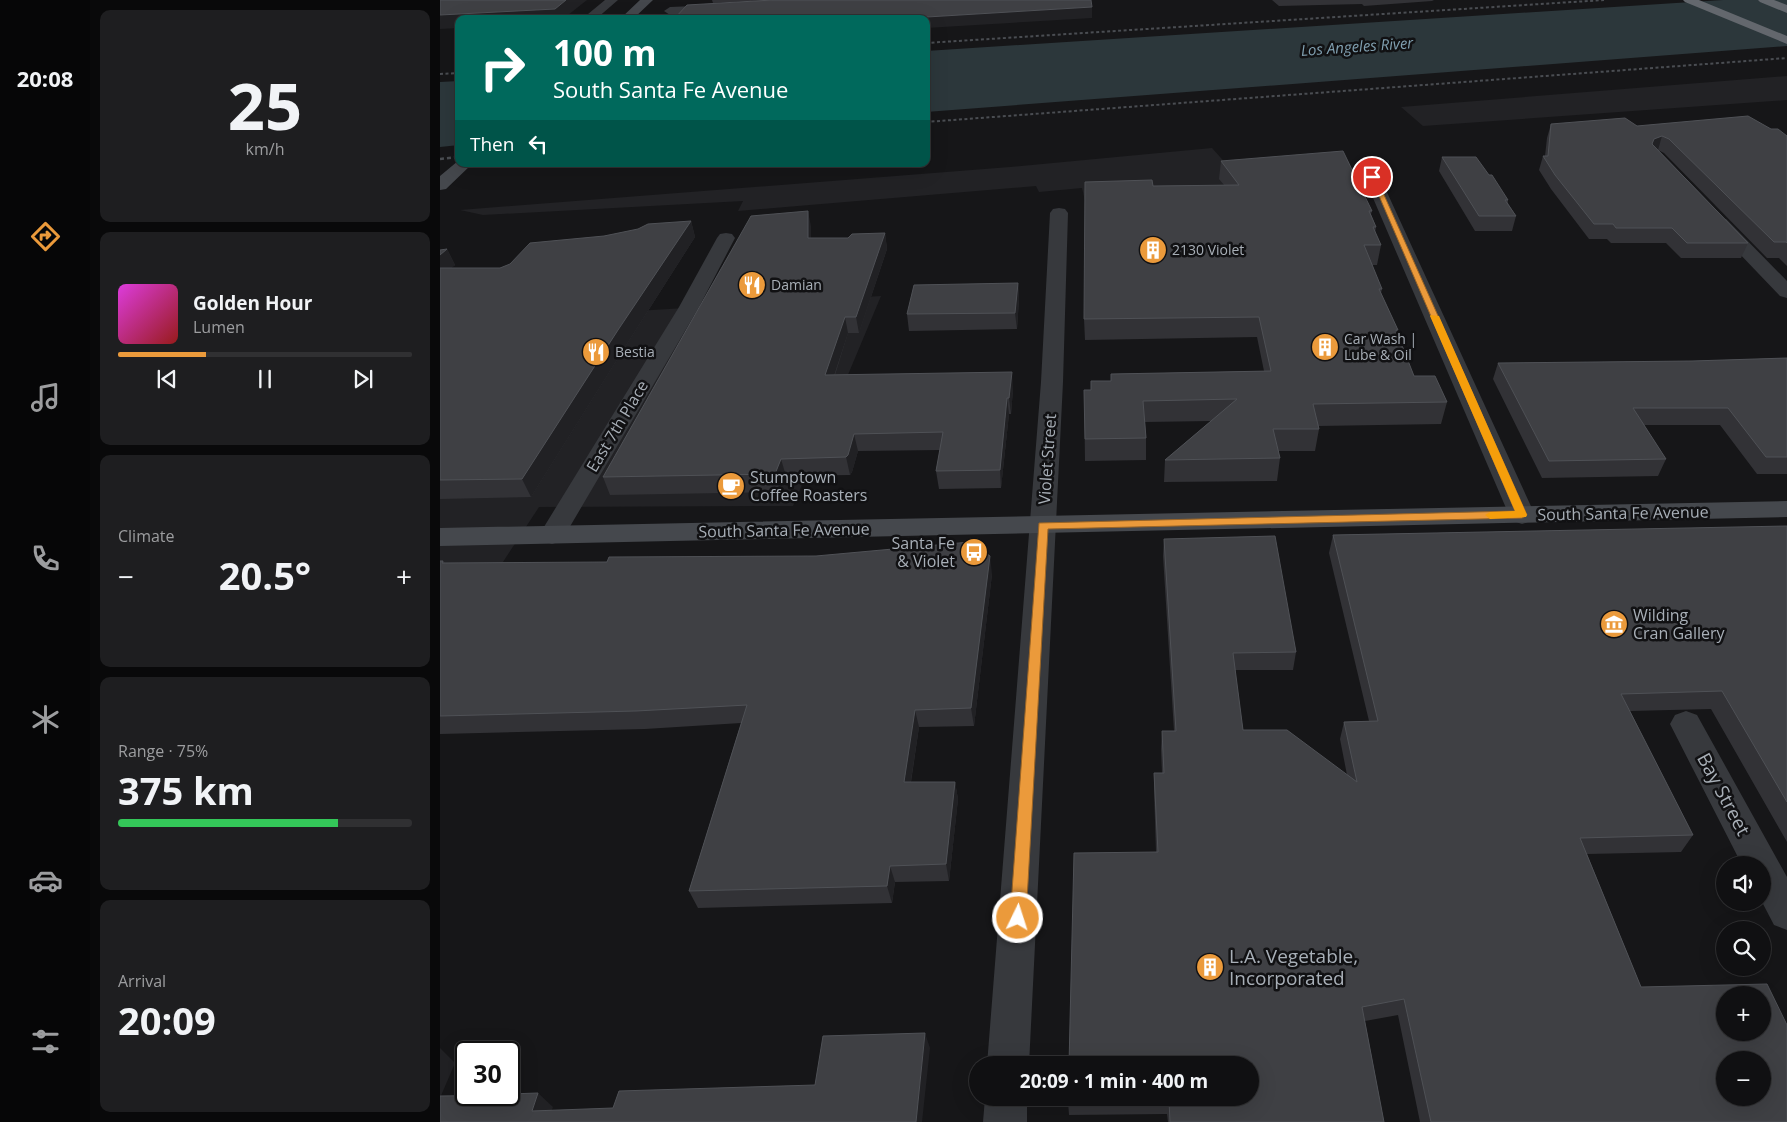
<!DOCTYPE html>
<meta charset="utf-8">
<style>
body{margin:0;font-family:"Open Sans",sans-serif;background:#1e1e20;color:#f1f3f6;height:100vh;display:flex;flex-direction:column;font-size:19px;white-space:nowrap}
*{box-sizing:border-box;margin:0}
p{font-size:16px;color:#9c9d9f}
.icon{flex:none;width:28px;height:28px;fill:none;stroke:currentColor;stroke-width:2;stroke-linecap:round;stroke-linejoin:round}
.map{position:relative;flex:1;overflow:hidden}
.details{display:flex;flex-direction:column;gap:10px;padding:10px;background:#09090a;width:350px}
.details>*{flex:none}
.hud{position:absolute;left:15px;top:15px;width:475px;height:152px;border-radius:10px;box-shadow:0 5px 20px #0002,0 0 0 1px #303032;background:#00695c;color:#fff;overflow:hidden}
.fabs{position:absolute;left:1276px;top:856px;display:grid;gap:10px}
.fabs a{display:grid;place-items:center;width:55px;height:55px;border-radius:50%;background:#101012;box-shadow:0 5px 20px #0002,0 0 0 1px #303032;font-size:25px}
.speed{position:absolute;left:15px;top:1041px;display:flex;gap:10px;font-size:25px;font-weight:700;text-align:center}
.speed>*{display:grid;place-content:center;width:65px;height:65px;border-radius:50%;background:#101012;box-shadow:0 5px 20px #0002,0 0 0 1px #303032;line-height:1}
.speed .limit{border:2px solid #111;border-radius:8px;background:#fff;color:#111}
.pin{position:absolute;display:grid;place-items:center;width:42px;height:42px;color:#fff;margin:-21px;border:2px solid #fff;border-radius:50%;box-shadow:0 1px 5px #0007}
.me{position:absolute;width:55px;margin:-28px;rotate:4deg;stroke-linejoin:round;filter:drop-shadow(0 0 4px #0008)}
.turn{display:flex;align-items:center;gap:18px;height:105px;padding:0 15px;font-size:22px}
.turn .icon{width:65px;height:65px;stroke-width:2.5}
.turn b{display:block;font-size:35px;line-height:42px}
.then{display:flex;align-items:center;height:48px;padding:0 15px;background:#0003;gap:10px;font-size:19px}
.big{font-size:38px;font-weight:700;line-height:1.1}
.details .widget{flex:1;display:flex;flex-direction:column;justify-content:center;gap:8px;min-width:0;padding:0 18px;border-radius:10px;background:#1e1e20}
.details .dial{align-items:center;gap:0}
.dial b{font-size:65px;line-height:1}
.song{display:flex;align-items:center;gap:15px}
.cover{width:60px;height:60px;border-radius:8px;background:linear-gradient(135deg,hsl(300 70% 55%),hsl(0 70% 35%))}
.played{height:5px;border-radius:2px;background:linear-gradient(90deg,#eb9a3b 30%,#303032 30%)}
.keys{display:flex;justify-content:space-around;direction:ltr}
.heat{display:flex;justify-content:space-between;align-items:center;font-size:28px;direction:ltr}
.charge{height:8px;border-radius:4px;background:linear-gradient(90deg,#34c759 75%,#303032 0)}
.trip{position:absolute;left:529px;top:1056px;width:290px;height:50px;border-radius:25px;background:#101012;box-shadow:0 5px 20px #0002,0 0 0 1px #303032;font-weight:700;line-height:50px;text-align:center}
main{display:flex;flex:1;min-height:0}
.dock{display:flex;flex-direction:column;width:90px;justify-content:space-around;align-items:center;background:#060607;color:#9c9d9f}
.dock .icon{width:35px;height:35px}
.dock .current{color:#eb9a3b}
.dock b{font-size:22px;color:#f1f3f6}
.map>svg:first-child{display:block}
.built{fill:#222225}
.water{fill:#2c373b}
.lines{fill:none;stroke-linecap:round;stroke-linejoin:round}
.street{fill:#37393d;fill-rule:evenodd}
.secondary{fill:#45484d;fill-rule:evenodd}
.highway{fill:#63676d;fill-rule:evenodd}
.rail-far1{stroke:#4a4d52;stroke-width:2;stroke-dasharray:3 2.5;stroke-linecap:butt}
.rail{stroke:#4a4d52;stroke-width:2.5;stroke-dasharray:4 3;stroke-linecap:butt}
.wall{fill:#323236}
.shaded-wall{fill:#212124}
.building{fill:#3f4044;stroke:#4f5156;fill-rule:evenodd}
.route{fill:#eb9a3b;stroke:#996426}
.slow{fill:#f59e0b}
.labels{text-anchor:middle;stroke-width:5;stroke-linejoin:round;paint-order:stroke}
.far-poi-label{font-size:14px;fill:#a8afb7;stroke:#111113;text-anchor:start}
.far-water-label{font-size:15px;font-style:italic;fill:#81a0b1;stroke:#111113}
.street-label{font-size:16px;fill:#a8afb7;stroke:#111113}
.poi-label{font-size:16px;fill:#a8afb7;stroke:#111113;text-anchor:start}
.near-street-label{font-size:19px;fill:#a8afb7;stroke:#111113}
.near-poi-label{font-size:19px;fill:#a8afb7;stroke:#111113;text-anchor:start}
</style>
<main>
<nav class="dock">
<b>20:08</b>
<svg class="icon current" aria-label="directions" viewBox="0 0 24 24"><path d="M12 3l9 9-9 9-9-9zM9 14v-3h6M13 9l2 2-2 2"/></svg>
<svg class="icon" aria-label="music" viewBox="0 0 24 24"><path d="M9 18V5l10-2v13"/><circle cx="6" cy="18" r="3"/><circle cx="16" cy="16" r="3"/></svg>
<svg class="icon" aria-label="phone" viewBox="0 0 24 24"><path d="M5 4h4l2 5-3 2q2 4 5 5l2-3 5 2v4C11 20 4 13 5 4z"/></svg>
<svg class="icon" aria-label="climate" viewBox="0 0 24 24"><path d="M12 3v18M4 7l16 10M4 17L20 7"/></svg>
<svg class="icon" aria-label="car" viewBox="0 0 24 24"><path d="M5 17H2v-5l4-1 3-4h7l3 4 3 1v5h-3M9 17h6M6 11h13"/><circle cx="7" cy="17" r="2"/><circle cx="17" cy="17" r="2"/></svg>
<svg class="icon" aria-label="filters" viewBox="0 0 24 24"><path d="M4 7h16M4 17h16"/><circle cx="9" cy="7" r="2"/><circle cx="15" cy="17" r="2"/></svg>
</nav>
<section class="details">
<div class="widget dial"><b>25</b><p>km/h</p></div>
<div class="widget">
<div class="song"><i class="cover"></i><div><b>Golden Hour</b><p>Lumen</p></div></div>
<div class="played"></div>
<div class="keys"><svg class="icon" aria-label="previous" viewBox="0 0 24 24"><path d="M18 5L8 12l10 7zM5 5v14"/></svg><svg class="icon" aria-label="pause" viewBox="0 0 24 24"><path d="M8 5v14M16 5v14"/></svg><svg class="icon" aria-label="next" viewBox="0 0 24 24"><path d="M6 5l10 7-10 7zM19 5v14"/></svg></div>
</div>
<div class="widget"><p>Climate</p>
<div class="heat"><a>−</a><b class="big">20.5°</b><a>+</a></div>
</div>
<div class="widget"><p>Range · 75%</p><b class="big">375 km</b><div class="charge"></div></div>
<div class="widget"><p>Arrival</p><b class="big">20:09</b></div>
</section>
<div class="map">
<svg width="1347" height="1122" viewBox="0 0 1347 1122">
<rect width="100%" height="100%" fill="#161618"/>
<!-- built -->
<path class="built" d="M1347,76V100L983,126L961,107Z
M772,148L807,187L645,201L642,188L599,192L596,186L298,211L303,201L43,215L20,210L570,167Z
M441,296L353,506L99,507L0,658V323Z"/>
<!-- water -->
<path class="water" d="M1283,0H1347V46L486,112V51Z
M19,81V145L0,147V82Z"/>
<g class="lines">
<!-- street -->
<path class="street" d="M165,0H178L156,19H142Z
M279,5L285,9L283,12L230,15L224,11L230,7Z
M932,172L938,173L940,177L1095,515L1091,521L1082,524L1073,521L1069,515L924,177L926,173Z
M619,208L625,209L628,213L623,382L589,1065H547L601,382L610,213L613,209Z
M1280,218L1286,219L1347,281V298L1340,296L1274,227L1271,223L1274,219Z
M286,233L292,234L295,238L259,307L125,535L121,541L112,544L103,541L99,535L239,307L277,238L280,234Z
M1246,711L1257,715L1347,877V930L1334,925L1322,902V865H1302L1230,724L1235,715Z
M545,1098H587V1122H543Z"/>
<!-- secondary -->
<path class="secondary" d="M200,0H213L193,19H180Z
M18,161L19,164H32L6,189L0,190V176Z
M1347,501V517L0,546V528Z"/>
<!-- highway -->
<path class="highway" d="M1243,0H1259L1347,36V44L1245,2Z
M1318,0H1334L1347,5V13L1320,2Z"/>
<!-- rail-far1 -->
<path class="rail-far1" d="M486,43L1164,0
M0,74L19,73
M486,122L1347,58"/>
<!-- rail -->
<path class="rail" d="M0,159L19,157"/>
</g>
<!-- wall -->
<path class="wall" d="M272,0H330L273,3Z
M832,0H994L992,1L924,6L922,4L839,6Z
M1111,124L1331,129L1347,136V266L1339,258H1327L1224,153L1218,150L1308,243L1301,258H1241L1226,243H1171L1167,239H1149L1111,189L1099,170L1103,156H1105L1107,138Z
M1002,157L1049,175L1068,200V203L1076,216L1072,231H1035L999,171Z
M781,161L932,211L931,214L936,227L935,233L941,245L937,265H932L942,289L941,293L958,330L957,335L974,376L1007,402L1001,424L878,426L879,429L875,451H838L840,458L837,481L724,482L725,460L771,421L705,422L706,438V460L645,461L644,390H651L671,381V374L824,371L817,337L645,340L644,319L713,186L784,185L779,179Z
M251,221L255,237L185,347L91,497L0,499V250L7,249L15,265L11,268H60L164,236Z
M371,226V238H408L445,233L447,249L419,333H408L395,375L573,389L571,414H569L561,488L499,489L496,471L500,450L418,451L412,472L410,475L346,476L340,492L170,495L163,477Z
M578,283L579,299L577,329L469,331L467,314Z
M1347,358V474H1317L1280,425H1204L1226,459L1218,476L1102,478L1053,379L1058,363L1252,361Z
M1347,526V842L1271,709L1190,711L1253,835L1241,852L1147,854L1201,987L1347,1122H980L958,1015L925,1021L944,1122H728L727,1114L629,1115L628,1101L716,852L714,790V773H722L721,749L722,731H734L723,556L724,539L856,652L853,670H795L803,730L907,775L900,739L904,722L929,721L889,553L893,535Z
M0,561H3L5,563L552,574L534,726L479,727L471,782H515L518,799L509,881L455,882L452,903L258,908L249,891L301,723L205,729L0,734Z"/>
<!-- shaded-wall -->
<path class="shaded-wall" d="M126,0H147L123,19H19V28L0,29V15Z
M652,7V18L486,28V19H454Z
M1222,136L1218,150L1209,153L1214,139Z
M368,211L371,226V254L368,238Z
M251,221L255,237L185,347L91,497L82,479L178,330Z
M445,233L447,249L419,333L416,317Z
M7,249L15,265L0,278V255Z
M578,283L579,299L577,329L575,313Z
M405,317L408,333L389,391L385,375Z
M572,372L573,389L571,414L569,398Z
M567,398L569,414L561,488L560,470Z
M414,434L418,451L412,472L410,475L406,457Z
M341,459L346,476L340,492L335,474Z
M550,556L552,574L534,726L531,708Z
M475,710L479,727L468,800L464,782Z
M515,782L518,799L509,881L506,864Z
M450,866L455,882L452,903L447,886Z
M485,1033L490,1048L482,1122H476Z
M0,1048L15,1063L0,1098Z
M98,1093L113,1107L107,1122L92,1111Z"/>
<!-- building -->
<path class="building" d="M0,0H126L115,9L0,15Z
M333,0H651L652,7L454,19H234L247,5Z
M1308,116L1331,129H1338L1347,136V243L1346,242H1334L1229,139L1222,136L1214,139L1212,144L1308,243H1247L1232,228H1176L1173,224H1154L1115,175L1103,156H1108L1111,124L1185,118L1197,126Z
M903,151L932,211H929L936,227H933L941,245H924L942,289H939L958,330H956L974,376H995L1007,402L873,404L879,429H833L840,458L725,460L797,399L703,401L706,438L645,439L644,390H651V381H671V374L831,371L819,317L644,319L645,182L712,180L713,186L799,185L781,161Z
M1002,157H1036L1049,175H1052L1068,200H1065L1076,216H1039Z
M368,211V238H408L412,234L445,233L416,317H405L385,375L572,372L569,398H567L560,470L496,471L503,432L414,434L408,455L406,457L341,459L335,474L163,477L311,216Z
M251,221L178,330L82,479L0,480V268H60L70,264L90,243L164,236L198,229L208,224Z
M7,249L0,255V250Z
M578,283L575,313L467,314L474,285Z
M1347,358V457H1326L1288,408H1193L1226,459L1109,461L1058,363L1252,361Z
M1347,526V802L1282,691L1181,694L1253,835L1140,838L1201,987L1327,984L1347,1025V1122H991L964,999L922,1007L944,1122H730L729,1100L628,1101V1098H810V1065H629L634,853L718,852L714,773H724L722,731H736L724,539L835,536L856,652L793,653L803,730H847L917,782L904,722L938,721L893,535ZM1285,995H1322V1032H1285ZM1285,1060H1322V1098H1285Z
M530,542L550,556L531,708L475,710L464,782H515L506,864L450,866L447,886L249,891L307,705L196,711L0,716V561H3L2,563L167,562L169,557L376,556Z
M485,1033L476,1122H0V1096L69,1095V1094L98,1093L92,1111L173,1108L179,1091L375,1085L383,1036Z"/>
<!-- route -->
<path class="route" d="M930,175L936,177L1087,515L1082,518L608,529L586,918L584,924L578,926L572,924L570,918L599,523L1075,511Z"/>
<!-- slow -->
<path class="slow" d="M991,315L999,316L1087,515L1086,517L1050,519L1045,515L1050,512L1075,511L990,316Z"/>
<!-- icons -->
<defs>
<g id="building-disc" transform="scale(1.4375)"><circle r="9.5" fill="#eb9a3b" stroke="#111113"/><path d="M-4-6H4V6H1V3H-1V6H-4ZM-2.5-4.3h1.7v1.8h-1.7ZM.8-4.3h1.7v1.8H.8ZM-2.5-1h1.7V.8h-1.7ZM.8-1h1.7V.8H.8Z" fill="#fff"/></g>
<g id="restaurant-disc" transform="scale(1.4375)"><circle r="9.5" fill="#eb9a3b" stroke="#111113"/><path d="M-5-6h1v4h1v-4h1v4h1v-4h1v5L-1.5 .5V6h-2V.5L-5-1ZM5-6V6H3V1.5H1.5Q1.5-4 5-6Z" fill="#fff"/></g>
<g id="cafe-disc" transform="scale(1.4375)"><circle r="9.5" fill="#eb9a3b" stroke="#111113"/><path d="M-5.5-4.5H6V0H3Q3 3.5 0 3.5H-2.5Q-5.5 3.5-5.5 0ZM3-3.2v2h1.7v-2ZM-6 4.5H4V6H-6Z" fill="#fff"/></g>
<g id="bus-disc" transform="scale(1.4375)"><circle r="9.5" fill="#eb9a3b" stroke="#111113"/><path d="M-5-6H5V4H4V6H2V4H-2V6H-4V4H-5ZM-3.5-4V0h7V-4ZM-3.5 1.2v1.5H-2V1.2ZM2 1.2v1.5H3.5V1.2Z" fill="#fff"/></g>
<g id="museum-disc" transform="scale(1.4375)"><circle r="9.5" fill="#eb9a3b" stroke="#111113"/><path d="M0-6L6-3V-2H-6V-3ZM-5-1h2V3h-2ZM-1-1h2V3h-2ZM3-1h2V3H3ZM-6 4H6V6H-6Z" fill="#fff"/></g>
</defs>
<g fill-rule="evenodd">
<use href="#building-disc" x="713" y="250"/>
<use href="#restaurant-disc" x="312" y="285"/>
<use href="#building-disc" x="885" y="347"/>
<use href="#restaurant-disc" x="156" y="352"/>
<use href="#cafe-disc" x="291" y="486"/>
<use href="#bus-disc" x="534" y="552"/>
<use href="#museum-disc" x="1174" y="624"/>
<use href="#building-disc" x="770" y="967"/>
</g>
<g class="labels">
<!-- far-poi labels -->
<g class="far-poi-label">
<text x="732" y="255">2130 Violet</text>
<text x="331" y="290">Damian</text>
<text x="904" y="344">Car Wash |<tspan x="904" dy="16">Lube &amp; Oil</tspan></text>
<text x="175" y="357">Bestia</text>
</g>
<!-- far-water labels -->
<g class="far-water-label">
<text transform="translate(917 47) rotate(-4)" y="5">Los Angeles River</text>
</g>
<!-- street labels -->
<g class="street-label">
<text transform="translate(177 426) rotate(-59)" y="6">East 7th Place</text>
<text transform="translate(607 459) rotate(-86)" y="6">Violet Street</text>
<text transform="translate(1183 513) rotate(-1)" y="6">South Santa Fe Avenue</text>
<text transform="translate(344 530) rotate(-1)" y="6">South Santa Fe Avenue</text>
</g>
<!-- poi labels -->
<g class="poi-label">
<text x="310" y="483">Stumptown<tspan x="310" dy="18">Coffee Roasters</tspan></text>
<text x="515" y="549" text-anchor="end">Santa Fe<tspan x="515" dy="18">&amp; Violet</tspan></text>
<text x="1193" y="621">Wilding<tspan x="1193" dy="18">Cran Gallery</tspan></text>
</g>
<!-- near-street labels -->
<g class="near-street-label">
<text transform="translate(1284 794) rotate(62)" y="7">Bay Street</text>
</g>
<!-- near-poi labels -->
<g class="near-poi-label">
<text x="789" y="963">L.A. Vegetable,<tspan x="789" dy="22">Incorporated</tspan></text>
</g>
</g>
</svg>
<div class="fabs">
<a><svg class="icon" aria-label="sound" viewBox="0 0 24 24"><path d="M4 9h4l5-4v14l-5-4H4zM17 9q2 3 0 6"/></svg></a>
<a><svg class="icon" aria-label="search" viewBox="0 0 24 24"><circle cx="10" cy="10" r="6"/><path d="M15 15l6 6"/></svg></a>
<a>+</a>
<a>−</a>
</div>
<div class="speed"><div class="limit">30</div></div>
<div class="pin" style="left:932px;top:177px;background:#d93025"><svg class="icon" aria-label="arrive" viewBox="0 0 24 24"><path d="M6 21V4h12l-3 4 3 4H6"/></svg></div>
<svg class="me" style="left:578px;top:918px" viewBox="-20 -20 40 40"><circle r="17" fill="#eb9a3b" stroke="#fff" stroke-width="3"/><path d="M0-11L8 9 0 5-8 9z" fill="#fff"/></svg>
<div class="trip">20:09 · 1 min · 400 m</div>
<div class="hud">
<div class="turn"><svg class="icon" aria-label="right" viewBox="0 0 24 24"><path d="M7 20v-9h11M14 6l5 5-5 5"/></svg><div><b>100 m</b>South Santa Fe Avenue</div></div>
<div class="then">Then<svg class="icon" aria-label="left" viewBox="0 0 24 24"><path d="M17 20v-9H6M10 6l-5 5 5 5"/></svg></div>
</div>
</div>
</main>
